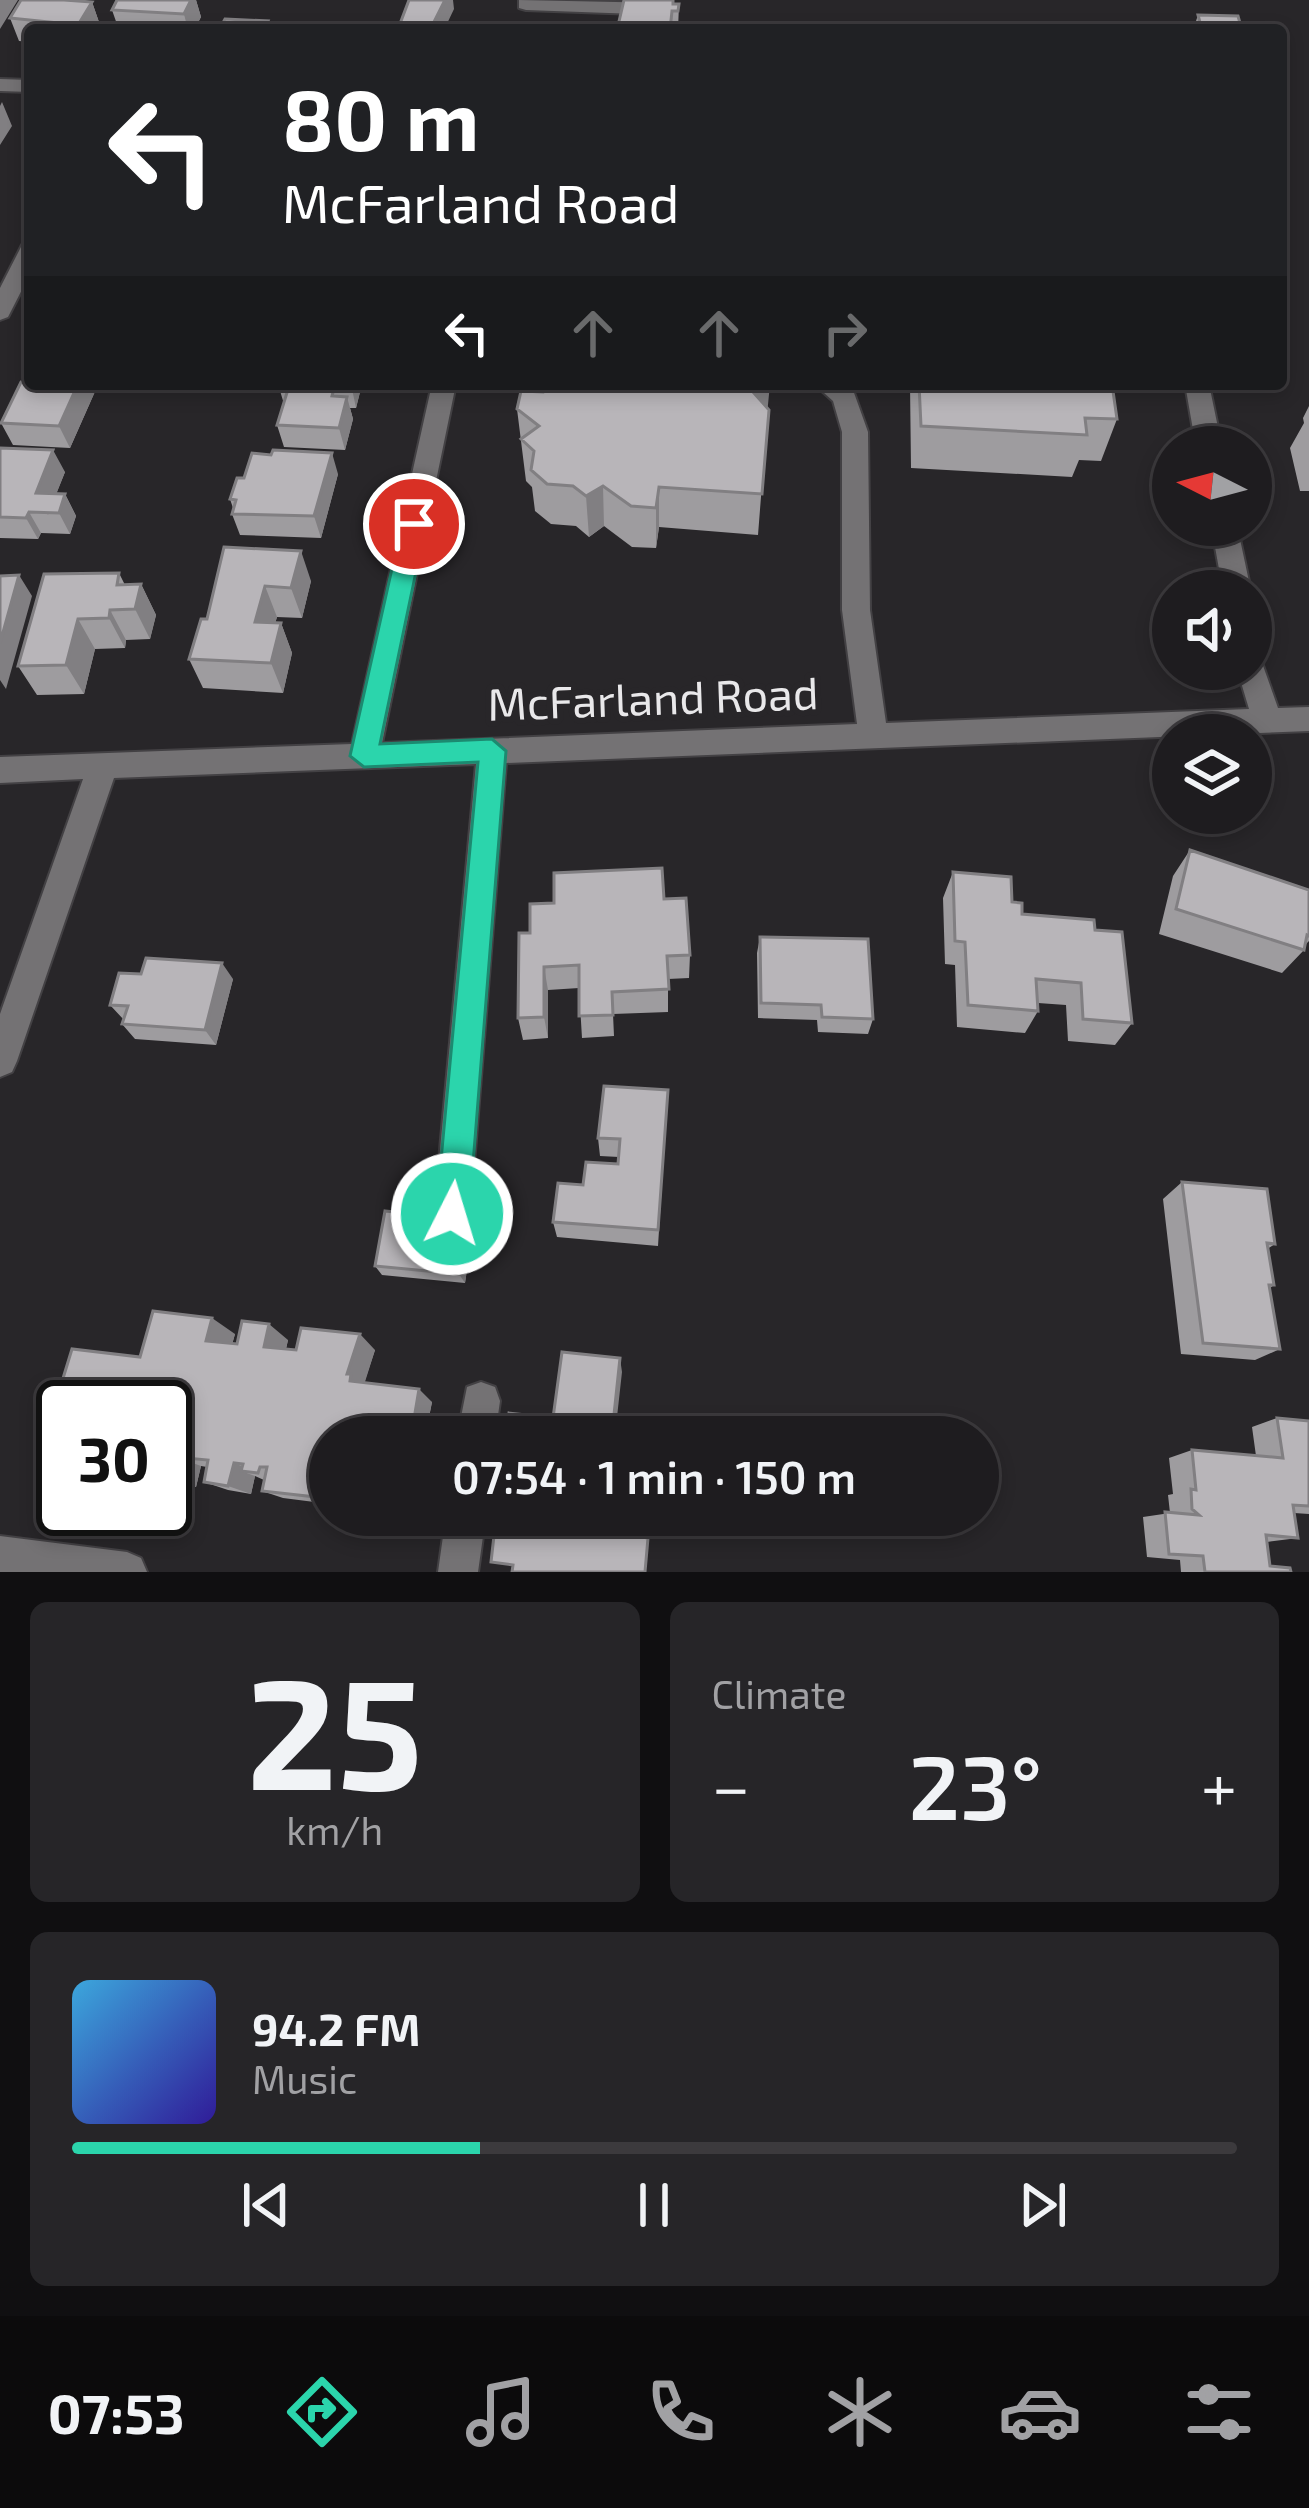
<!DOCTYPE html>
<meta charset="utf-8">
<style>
body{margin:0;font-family:"Exo 2",sans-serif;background:#262528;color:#f1f3f6;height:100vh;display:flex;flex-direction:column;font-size:45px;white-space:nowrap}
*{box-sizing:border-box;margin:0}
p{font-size:39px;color:#a1a1a4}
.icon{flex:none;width:66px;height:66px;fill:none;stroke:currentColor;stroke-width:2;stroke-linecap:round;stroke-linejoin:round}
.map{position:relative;height:1572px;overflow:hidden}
.details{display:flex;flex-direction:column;gap:30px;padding:30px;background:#100f11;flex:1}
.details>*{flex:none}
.top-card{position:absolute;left:24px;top:24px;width:1263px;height:366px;border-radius:12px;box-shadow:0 6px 18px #0003,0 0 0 3px #3c3a3d;background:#202124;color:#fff;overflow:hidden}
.needle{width:78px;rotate:276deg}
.fabs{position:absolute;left:1152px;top:426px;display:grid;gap:24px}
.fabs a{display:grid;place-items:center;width:120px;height:120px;border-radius:50%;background:#1e1c1f;box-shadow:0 6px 18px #0003,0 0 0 3px #3c3a3d;font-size:60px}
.speed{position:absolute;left:36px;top:1380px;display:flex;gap:24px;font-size:60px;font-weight:700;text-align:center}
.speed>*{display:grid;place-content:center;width:156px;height:156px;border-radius:50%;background:#1e1c1f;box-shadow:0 6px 18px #0003,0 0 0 3px #3c3a3d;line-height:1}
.speed .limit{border:6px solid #111;border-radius:18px;background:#fff;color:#111}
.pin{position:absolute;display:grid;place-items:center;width:102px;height:102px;color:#fff;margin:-51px;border:6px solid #fff;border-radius:50%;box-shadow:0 3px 12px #0007}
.me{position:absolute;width:132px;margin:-66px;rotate:5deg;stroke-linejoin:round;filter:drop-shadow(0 0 9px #0008)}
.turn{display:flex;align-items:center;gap:42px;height:252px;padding:0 60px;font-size:54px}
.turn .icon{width:156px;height:156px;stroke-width:2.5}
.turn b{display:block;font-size:84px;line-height:102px}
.lanes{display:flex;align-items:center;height:114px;padding:0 60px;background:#0003;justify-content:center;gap:60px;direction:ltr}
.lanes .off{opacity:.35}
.big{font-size:90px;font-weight:600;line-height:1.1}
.details .card{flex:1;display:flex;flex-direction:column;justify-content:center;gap:18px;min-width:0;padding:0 42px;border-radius:18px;background:#262528}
.details .dial{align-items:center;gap:0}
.dial b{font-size:156px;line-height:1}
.song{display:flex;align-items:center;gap:36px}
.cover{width:144px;height:144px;border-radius:18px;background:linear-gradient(135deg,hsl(200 70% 55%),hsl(250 70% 35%))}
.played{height:12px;border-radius:6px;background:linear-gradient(90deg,#2bd5ac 35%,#3c3a3d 35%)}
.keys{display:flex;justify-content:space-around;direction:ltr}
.heat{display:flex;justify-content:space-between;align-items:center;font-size:66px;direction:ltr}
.details .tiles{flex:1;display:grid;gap:30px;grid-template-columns:1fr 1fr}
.card:last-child{grid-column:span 2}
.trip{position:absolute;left:309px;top:1416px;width:690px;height:120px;border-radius:60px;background:#1e1c1f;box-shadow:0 6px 18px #0003,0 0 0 3px #3c3a3d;font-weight:600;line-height:120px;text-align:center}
.dock{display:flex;height:192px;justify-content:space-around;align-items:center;background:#0c0b0c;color:#a1a1a4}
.dock .icon{width:84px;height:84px}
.dock .selected{color:#2bd5ac}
.dock b{font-size:54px;color:#f1f3f6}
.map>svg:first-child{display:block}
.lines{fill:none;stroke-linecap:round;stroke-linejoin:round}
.minor-casing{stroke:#434144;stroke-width:4}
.minor{fill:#747274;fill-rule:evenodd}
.wall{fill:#9e9c9f}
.shaded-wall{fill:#817f82}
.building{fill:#b8b5b9;stroke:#817f82;stroke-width:3}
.route{fill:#2bd5ac;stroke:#1c8a70;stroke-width:3}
.labels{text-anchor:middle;stroke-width:12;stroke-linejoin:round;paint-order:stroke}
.street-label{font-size:45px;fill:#e9e8ea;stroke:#282629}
</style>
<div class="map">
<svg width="1309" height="1572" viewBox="0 0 1309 1572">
<rect width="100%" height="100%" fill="#282629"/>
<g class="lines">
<!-- minor casing -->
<g class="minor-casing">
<path id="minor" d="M519,0L664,3L674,9L664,15L526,10L519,8Z
M0,79L30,80V92L0,91Z
M30,243V274L8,317L0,320V288L22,245Z
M432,384H456L382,743L857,724L842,610V432L833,401L814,384H844L853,390L868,432L870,610L886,723L1249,709L1237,669H1251V657L1261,660L1278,708L1309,707V731L506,763L470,1214L465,1227L452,1232L439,1227L434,1214L476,764L114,778L17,1061L12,1072L0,1077V1014L83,779L0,783V757L352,744Z
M1185,384H1209L1222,447H1196Z
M1211,525H1237L1251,591H1223Z
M481,1382L495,1387L500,1401L495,1437H457L467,1387Z
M446,1515H486L478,1572H438Z
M0,1536L127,1552L141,1558L147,1572H0Z"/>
</g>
<!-- minor -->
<use href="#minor" class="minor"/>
</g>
<!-- wall -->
<path class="wall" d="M117,0H196L201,17L194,30H119L112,10Z
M92,2L100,25L96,30H30V42L19,41L10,18Z
M673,4H679L678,30H617Z
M1198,15L1242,30H1193Z
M278,384H360L361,388L356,408H350L353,419L345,450L284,447L277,425L284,404Z
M910,384H1112L1117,419L1101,461L1079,460L1072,477L911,468Z
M97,387L70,448L13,445L1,423Z
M1309,406V491H1300L1290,448L1304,423L1303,418Z
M768,408L758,535L659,527L656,548L632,547L604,526L589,537L576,526L551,524L535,511L532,487L526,481L517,409Z
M0,448L65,472L56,494H65L76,516L70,534L41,533L38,539L0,538Z
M338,474L321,538L240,535L232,514L233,508L230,499Z
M224,547L311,581L302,618L277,617L275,623H281L292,653L283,693L203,688L189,659L207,619Z
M119,573L125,585L141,584L156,615L150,639L126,640L125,648L95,649L84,694L37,695L18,666Z
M1190,850L1309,890V941L1305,945L1304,950L1282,973L1159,934L1173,876Z
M953,872L1012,902L1022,914L1095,930L1132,1023L1115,1045L1068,1041L1066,1005L1038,1003V1011L1025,1033L957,1027L955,965L945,964L943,898Z
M664,899L690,955L689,978L668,979V1012L613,1014L614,1036L582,1038L579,988L548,990V1038L523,1040L518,1018L530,933Z
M760,937L873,1019L868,1034L818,1032L817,1020L758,1018L757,953Z
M233,979L216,1045L135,1039L122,1024L124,1020L110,1005Z
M668,1090L658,1246L557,1237L553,1222L583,1185L618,1164L619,1157L600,1156L598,1138Z
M1182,1182L1275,1244L1267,1249L1274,1285L1270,1288L1280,1349L1255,1360L1181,1354L1163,1199Z
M468,1219L473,1230L465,1283L382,1275L375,1266Z
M235,1334L232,1344L288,1340L286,1349L375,1350L364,1383L432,1402L425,1437H330V1504L283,1498L262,1491L264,1480L255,1476L251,1494L228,1490L204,1482L207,1467L201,1466L196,1487L165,1484V1407H63V1415L53,1411L140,1357Z
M1277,1418L1309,1421V1514L1294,1513L1298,1538L1267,1542L1270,1566L1291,1572H1181L1180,1560L1147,1557L1143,1517L1170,1513L1168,1495L1173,1494L1169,1458L1192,1450L1256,1456L1252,1427Z"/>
<!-- shaded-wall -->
<path class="shaded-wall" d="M0,0H18L0,29Z
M191,0H196L201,17L194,30H188L184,14Z
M445,0H453L454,9L444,30H430Z
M92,2L100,25L96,30H79L78,25Z
M2,102L12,126L0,145V106Z
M78,384H95L97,387L70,448L59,426Z
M351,384H360L361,388L356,408Z
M770,384L766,425L754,393Z
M347,397L353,419L345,450L339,428Z
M53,450L65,472L48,515L36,493Z
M332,453L338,474L321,538L314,516Z
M603,486L604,526L589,537L586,496Z
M659,487V527L656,548V508Z
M65,494L76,516L70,534L59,513Z
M29,512L41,533L38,539L26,518Z
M301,551L311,581L302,618L291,588Z
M19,575L32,596L6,689L0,680V643Z
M141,584L156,615L150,639L135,609Z
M265,586L277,617L267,652L255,622Z
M110,610L126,640L125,648L109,618Z
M78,619L95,649L84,694L66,665Z
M281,623L292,653L283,693L271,663Z
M222,963L233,979L216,1045L205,1030Z
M544,967L548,990V1038L544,1017Z
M468,1219L473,1230L465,1283L459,1274Z
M212,1318L235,1334L229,1356L206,1341Z
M269,1324L288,1340L283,1361L264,1347Z
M360,1334L375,1350L364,1385L350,1381L347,1374Z
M620,1358L622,1372L615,1435L613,1424Z
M419,1389L432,1402L425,1437H411Z
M176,1457L201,1466L196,1487L170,1479Z
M234,1463L256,1472L241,1471L255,1476L251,1494L228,1486Z
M330,1473V1500L325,1498Z"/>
<!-- building -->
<path class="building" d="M21,0H64L92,2L78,25L10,18Z
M117,0H191L184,14L112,10Z
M409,0H445L430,30L398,29Z
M624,0H673V4H679L678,11H672L670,30H617Z
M1198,15L1238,16L1242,30H1202Z
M225,19L268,21L264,30H219Z
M1281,163L1287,185H1281Z
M21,382L78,384L59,426L1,423Z
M278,384H351L350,386L335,385L332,396L347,397L339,428L277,425L289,386H278Z
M545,384H769L754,393L769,410L762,494L659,487L656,508L631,506L603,486L586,496L573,486L547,484L531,470L534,451L521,439L539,426L517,409L521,391L543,392Z
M919,384H1112L1117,419L1085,418L1087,435L921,426Z
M0,448L53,450L36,493L65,494L59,513L29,512L26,518L0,517Z
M273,450L332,453L314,516L232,514L236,500L230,499L237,478H244L252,453L271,455Z
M224,547L301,551L291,588L265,586L255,622L281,623L271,663L189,659L201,619H207Z
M119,573L117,585L141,584L135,609L110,610L109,618L78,619L66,665L18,666L44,574Z
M19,575L0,643V576Z
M1190,850L1309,890V936L1307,935L1304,950L1176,909Z
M662,868L664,899L686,898L690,955L667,956L669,989L612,992L613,1015L579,1016V965L544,967V1017L518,1018L519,933H530V904L554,903V873Z
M953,872L1011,877L1012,902L1022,903V914L1094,920L1095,930L1122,932L1132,1023L1083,1019L1081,983L1036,979L1038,1011L968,1005L965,942L955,941Z
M760,937L868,939L873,1019L822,1017L821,1005L761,1003Z
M146,958L222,963L205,1030L122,1024L128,1006L110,1005L119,973L141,974Z
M604,1086L668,1090L658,1230L553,1222L558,1183L583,1185L586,1162L618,1164L620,1139L598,1138Z
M1182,1182L1267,1189L1275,1244L1267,1243L1274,1285H1269L1280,1349L1203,1343Z
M385,1211L468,1219L459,1274L375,1266Z
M153,1311L212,1318L206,1341L237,1344L242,1321L269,1324L264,1347L296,1350L301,1328L360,1334L347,1374H351L350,1381L419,1389L411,1437H330V1473L325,1498L262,1491L267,1467H260L258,1473L241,1471L243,1464L234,1463L228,1486L204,1482L208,1460L176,1457L170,1479L165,1478V1407H63V1412L53,1411L72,1349L140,1357Z
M562,1352L620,1358L613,1424L617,1430H657V1437H506L509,1413L527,1415L526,1420L548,1423L553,1418Z
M1277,1418L1309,1421V1506L1293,1505L1298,1538L1266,1535L1270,1566L1290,1568L1291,1572H1205L1203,1556L1169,1554L1165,1512L1199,1515L1192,1509L1191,1489L1196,1490L1192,1450L1283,1458Z
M518,1515H630L628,1535L648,1538L645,1572H512L513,1565L491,1562L495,1527L516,1529Z"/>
<!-- route -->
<path class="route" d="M414,515L426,524L380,744L492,739L506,751L469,1214L464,1225L452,1230L441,1225L436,1214L478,762L364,767L350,756L402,524Z"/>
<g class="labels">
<!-- street labels -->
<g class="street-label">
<text transform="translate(653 699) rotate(-2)" y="16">McFarland Road</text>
</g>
</g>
</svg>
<div class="fabs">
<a><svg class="needle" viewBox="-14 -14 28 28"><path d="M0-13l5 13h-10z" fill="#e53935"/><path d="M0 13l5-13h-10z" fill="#a1a1a4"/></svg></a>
<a><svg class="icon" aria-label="sound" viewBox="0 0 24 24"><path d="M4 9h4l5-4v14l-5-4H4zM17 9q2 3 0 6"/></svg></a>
<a><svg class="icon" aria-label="layers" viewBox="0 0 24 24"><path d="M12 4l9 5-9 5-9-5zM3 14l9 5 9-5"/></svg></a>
</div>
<div class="speed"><div class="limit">30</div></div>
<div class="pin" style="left:414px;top:524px;background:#d93025"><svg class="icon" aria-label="arrive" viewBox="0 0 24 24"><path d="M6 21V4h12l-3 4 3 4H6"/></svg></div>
<svg class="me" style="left:452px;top:1214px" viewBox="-20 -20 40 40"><circle r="17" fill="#2bd5ac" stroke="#fff" stroke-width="3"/><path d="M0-11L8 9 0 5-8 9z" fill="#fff"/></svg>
<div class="trip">07:54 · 1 min · 150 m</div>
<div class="top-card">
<div class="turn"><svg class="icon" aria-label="left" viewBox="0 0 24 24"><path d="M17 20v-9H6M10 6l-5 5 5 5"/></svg><div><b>80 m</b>McFarland Road</div></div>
<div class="lanes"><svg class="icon" aria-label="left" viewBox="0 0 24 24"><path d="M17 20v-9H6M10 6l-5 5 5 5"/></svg><svg class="icon off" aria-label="ahead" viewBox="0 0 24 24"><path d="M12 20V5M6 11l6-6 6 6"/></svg><svg class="icon off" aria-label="ahead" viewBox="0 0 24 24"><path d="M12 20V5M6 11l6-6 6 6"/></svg><svg class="icon off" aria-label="right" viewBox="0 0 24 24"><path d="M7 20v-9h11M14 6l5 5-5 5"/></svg></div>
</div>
</div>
<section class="details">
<div class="tiles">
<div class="card dial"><b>25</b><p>km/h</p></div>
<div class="card"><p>Climate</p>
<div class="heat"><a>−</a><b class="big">23°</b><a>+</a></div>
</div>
<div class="card">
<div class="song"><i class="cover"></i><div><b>94.2 FM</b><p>Music</p></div></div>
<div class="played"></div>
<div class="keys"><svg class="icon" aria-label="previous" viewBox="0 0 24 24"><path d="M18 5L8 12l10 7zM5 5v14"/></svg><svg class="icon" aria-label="pause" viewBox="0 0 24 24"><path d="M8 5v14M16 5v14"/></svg><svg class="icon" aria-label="next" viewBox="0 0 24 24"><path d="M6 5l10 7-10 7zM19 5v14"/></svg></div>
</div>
</div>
</section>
<nav class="dock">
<b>07:53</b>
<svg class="icon selected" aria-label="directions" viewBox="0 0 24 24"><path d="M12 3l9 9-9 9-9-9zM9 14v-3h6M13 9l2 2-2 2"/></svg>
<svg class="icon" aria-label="music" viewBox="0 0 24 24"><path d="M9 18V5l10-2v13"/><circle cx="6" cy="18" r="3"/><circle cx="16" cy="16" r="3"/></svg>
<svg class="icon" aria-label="phone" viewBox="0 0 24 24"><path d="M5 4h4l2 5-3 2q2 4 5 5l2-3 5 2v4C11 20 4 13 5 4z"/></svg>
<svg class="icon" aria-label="climate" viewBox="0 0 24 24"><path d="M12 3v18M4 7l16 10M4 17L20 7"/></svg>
<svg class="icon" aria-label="car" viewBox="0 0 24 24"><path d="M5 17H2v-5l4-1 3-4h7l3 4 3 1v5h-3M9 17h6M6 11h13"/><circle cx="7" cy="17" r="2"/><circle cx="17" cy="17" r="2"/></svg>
<svg class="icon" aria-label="filters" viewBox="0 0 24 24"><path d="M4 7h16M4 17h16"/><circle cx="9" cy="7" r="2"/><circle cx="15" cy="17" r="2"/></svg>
</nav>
